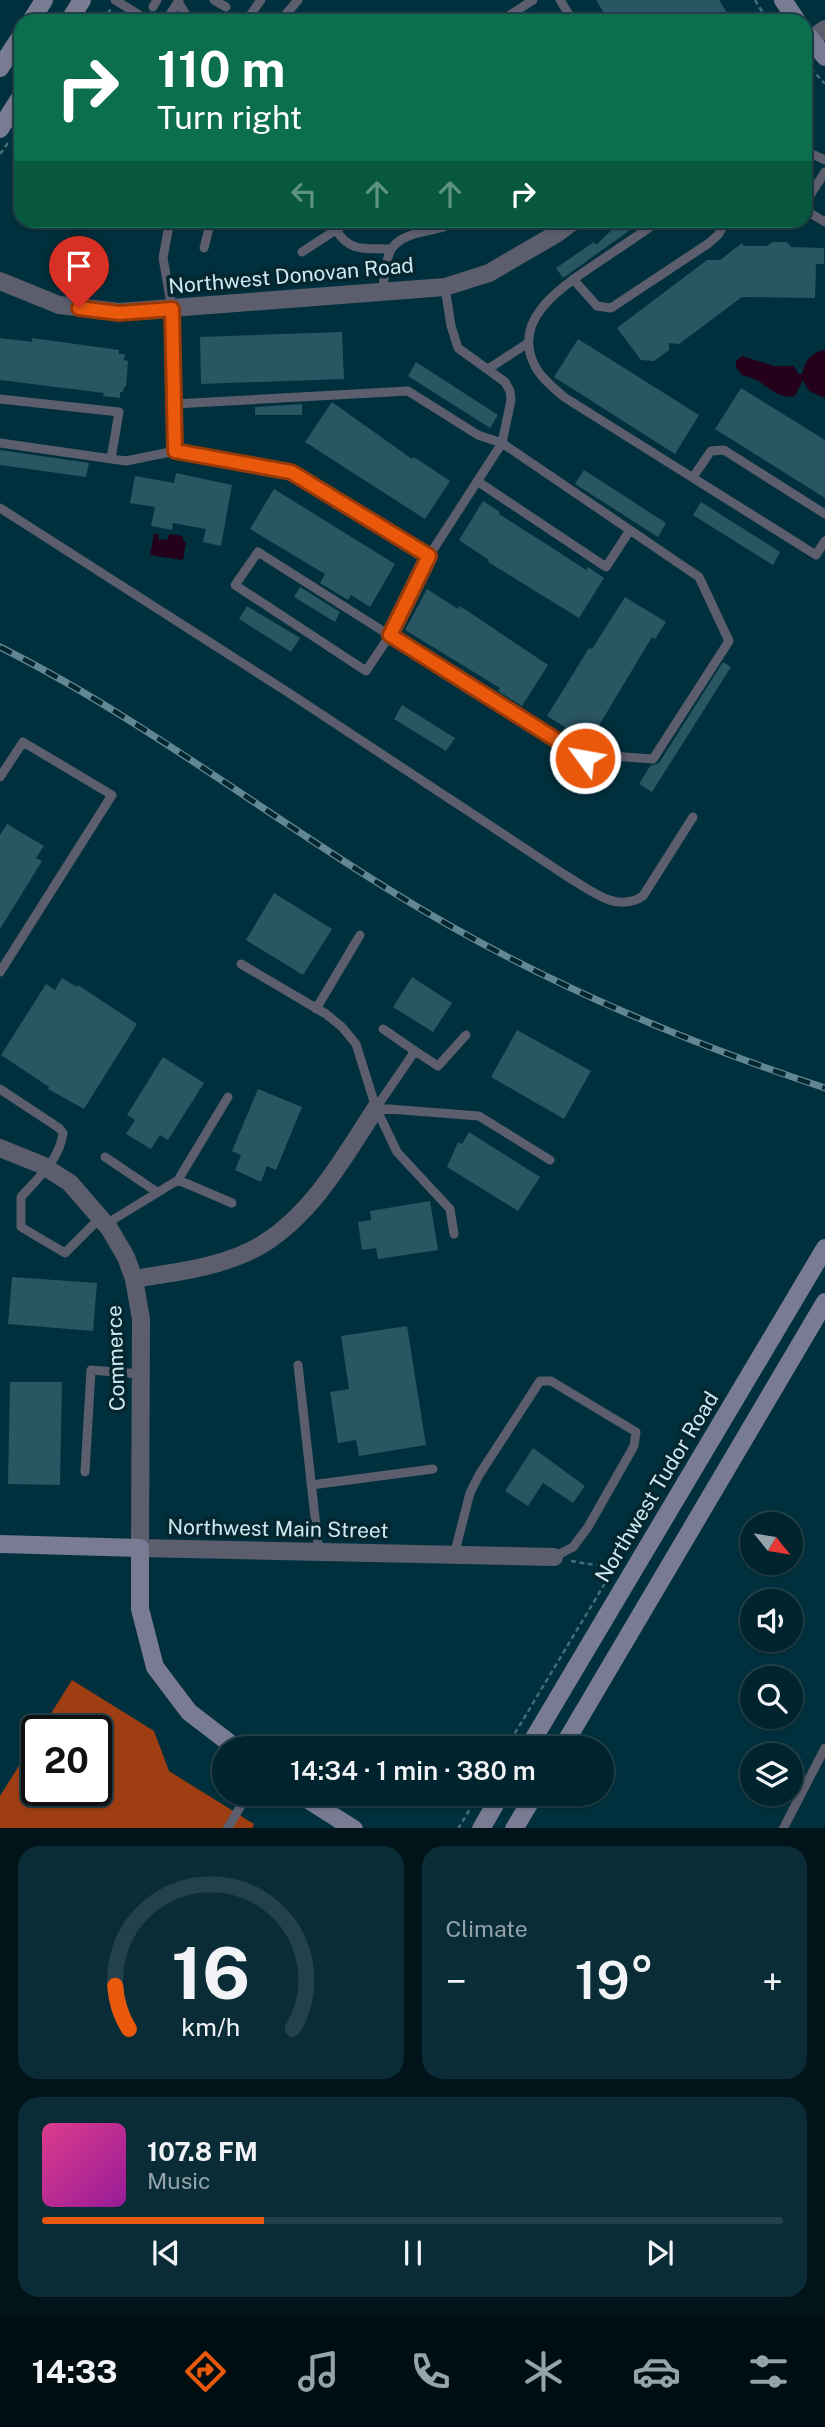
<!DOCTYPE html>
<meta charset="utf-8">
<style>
body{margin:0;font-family:"Public Sans",sans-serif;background:#0a2c36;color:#f1f3f6;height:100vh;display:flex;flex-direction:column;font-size:26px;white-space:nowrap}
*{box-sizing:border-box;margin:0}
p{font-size:23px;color:#95a4aa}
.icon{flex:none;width:38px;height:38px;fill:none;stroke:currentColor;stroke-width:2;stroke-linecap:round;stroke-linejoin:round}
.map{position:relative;height:1828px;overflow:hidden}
.drawer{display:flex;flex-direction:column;gap:18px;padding:18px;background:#001419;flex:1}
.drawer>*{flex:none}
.hud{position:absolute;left:14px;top:14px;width:798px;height:214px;border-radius:21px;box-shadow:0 2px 5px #0004,0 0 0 2px #22414a;background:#0b6e4f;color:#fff;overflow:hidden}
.needle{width:46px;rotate:120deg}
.tools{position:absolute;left:740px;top:1512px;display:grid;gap:14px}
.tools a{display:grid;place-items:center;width:63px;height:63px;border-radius:50%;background:#00242e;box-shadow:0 2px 5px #0004,0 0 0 2px #22414a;font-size:35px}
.speed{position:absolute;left:21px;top:1715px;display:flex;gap:14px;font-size:35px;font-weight:700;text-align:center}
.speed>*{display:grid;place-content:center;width:91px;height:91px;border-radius:50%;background:#00242e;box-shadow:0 2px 5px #0004,0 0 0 2px #22414a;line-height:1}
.speed .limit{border:4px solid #111;border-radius:10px;background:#fff;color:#111}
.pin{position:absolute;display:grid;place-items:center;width:60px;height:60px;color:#fff;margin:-72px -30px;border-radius:50% 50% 50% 0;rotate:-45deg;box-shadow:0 0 7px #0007}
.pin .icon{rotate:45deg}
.me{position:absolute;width:77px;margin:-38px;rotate:302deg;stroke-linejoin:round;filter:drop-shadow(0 0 5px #0008)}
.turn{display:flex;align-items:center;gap:24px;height:147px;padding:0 28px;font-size:32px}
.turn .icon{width:91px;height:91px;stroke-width:2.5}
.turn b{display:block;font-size:49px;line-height:60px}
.lanes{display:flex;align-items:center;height:66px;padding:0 28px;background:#0003;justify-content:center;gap:35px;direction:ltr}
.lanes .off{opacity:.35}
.big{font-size:52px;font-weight:600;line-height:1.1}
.drawer .tile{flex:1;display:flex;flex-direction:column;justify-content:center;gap:10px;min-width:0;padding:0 24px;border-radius:21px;background:#0a2c36}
.drawer .dial{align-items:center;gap:0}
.dial svg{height:182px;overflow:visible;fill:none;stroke:#22414a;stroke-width:7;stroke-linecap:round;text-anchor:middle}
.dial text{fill:#f1f3f6;stroke:none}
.song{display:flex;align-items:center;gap:21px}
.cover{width:84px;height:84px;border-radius:10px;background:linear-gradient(135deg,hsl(330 70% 55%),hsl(300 70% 35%))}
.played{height:7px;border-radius:4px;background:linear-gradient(90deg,#ea580c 30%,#22414a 30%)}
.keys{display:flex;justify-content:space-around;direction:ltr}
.heat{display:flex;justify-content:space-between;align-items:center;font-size:38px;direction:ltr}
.drawer .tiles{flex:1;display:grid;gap:18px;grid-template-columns:1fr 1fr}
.tile:last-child{grid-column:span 2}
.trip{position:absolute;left:212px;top:1736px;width:402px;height:70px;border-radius:35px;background:#00242e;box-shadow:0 2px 5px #0004,0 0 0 2px #22414a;font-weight:600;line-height:70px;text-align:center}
.tab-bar{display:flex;height:112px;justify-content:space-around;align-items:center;background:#000e12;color:#95a4aa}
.tab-bar .icon{width:49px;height:49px}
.tab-bar .on{color:#ea580c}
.tab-bar b{font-size:32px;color:#f1f3f6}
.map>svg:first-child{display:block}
.forest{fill:#9f3e13}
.water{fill:#25001a}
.building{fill:#2a5563}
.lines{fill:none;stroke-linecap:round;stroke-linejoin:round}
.path{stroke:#456c78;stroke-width:2.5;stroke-dasharray:5 3.5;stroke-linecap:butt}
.lane{stroke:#5d5e6d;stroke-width:9}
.street{stroke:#5d5e6d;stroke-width:18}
.secondary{stroke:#797b92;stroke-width:18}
.rail-casing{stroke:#638792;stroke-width:7}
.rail{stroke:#04262f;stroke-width:4.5;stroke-dasharray:13;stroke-linecap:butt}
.route-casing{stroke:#983908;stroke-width:18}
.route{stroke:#ea580c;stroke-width:12}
.labels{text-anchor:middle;stroke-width:7;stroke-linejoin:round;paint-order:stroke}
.street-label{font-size:21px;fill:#d1e8f0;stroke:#04262f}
</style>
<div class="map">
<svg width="825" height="1829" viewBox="0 0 825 1829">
<rect width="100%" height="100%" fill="#00303d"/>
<!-- forest -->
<path class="forest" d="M72,1680L154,1731L169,1771L254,1824L252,1829L0,1828V1796L37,1737V1790H96V1731H40Z"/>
<!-- water -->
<path class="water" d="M825,350V398L809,391L803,380L795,396L789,397L777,394L757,380L742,375L736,367V361L742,356L774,366H794L798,374H802C805,361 811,352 825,350Z
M154,534H159L158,539L167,540L169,534L183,536V541L186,542L183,560L150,555Z"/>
<!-- building -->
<path class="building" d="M596,0H719L730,17L724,21H708L704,14L694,21H609Z
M622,220H644L563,278L556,268L594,242L596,245Z
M772,242H787L791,247L824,248V264H816L815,298L742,297L679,344L669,343V350L654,361L641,360L617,328L707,260H720L742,243L744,246H767Z
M342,332L344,379L201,384L200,337Z
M0,338L32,342V338L119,350V354H125L124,360L128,361L126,387H124L123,392H120V398L103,396L104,393L0,380Z
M578,339L699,415L675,454L554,377Z
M416,362L498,415L490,428L408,376Z
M741,388L825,440V498L715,429Z
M332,402L412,459L414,457L450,481L425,519L305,442Z
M302,404V415H255V407Z
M0,450L89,463L86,477L0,465Z
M584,470L666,523L658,537L575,484Z
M176,473L232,485L221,546L203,542L206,529L173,523L172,530L151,526L155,507L130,503L135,476L174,483Z
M274,489L395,564L370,607L351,595L348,600L320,583L325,574L250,529Z
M483,501L500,512L499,514L557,551L586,570L588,567L604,578L579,618L488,562L489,560L459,540Z
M701,502L780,552L773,565L693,515Z
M300,587L340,612L335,622L294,597Z
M427,589L458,609L460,606L548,665L522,706L498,691L500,688L405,630Z
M625,597L666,622L655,639L652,637L589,742L547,716L589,648L592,649Z
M247,606L300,638L291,652L239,619Z
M723,662L731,667L652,792L639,784L650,766L659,763Z
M402,705L455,738L446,751L394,719Z
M7,824L44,846L36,858L42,861L0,929V835Z
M274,893L332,929L303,975L246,940Z
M412,977L452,1003L433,1032L393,1007Z
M62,978L77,987L78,985L137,1024L84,1109L48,1089L49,1087L1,1055L46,984L55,990Z
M517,1030L591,1071L564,1119L491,1077Z
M163,1057L204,1083L168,1140L160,1135L151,1149L126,1134L135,1120L127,1115Z
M258,1089L302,1107L276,1170L267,1166L261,1182L235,1170L241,1155L232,1151Z
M469,1132L540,1177L518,1211L447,1167L458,1142L462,1144Z
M430,1201L438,1250L378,1259L376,1248L362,1250L358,1222L371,1220L370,1211Z
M12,1277L97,1283L93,1331L8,1324Z
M407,1326L426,1445L359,1456L356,1440L338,1443L330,1392L349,1389L341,1336Z
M10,1382H62L60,1485L8,1484Z
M533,1448L585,1486L573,1503L543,1483L528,1506L505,1491Z"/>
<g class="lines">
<!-- path -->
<path class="path" d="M755,0L768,21
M93,21L98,16L107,14L111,9
M805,62L825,84
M0,154L8,143
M571,1561L613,1568
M506,1748L625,1550
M458,1829L479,1794"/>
<!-- lane -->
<path class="lane" d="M115,0L149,21
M214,0L226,7
M560,0L573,21
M178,2L190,21
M153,7L157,0
M166,21L179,0
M246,21L261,0
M280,21L298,0
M501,21L533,0
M805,151L825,160
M805,203L825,172
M805,210L825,222
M170,220L163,258L172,309L175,451L291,472L429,556L502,443L511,400L510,391L505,382L458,348L451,326L445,287
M540,220L556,234
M660,220C639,235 618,249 597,263C564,286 510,318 535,366C541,378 554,388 564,397L816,555L825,541
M336,230C350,253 366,248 390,249
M204,248L211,220
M302,252L351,220
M573,279L597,306L611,308L709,243L718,235L727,220
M382,292C384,282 386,255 392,248C407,228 439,234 458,220
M488,369L528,343
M0,399L119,412L111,459
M174,404L408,391L478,435L502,443L699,577L729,641L653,759L611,756L585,759L258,552L235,585L366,671L390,635
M0,443L126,461L175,451
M693,477L711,451L724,450L825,514
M477,481L606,567L630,530
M0,508L289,693L565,875C589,889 616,914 643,896L693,817
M0,777L23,742L112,795L0,972
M241,964L326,1014L342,1027L356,1044L376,1108L397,1152L450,1209L454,1234
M316,1009L360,935
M415,1051L438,1066L466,1035
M0,1089L59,1128L63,1133C60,1159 38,1178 21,1197V1227L65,1253L101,1217
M376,1108L479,1116L550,1160
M376,1108L415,1051L383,1029
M105,1157L157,1192
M178,1180L232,1203
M106,1224L178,1180L228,1097
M298,1365L319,1553
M85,1472L91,1370L141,1374
M311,1485L433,1469
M454,1555L470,1493L479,1475L540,1381H551L636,1432L634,1446L588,1527L573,1547L554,1557
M227,1829L248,1794
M783,1829L825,1748"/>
<!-- street -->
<path class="street" d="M805,44L825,29
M0,281L59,305L119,312L445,287L489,273L556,234L575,220
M390,635L429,556
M0,1148L42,1165L70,1183L109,1228L126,1257L134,1279L141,1319L140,1548L554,1557
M134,1279C177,1272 225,1267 263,1244C314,1212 344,1157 376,1108"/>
<!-- secondary -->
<path class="secondary" d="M783,0L797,21
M31,21L44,0
M69,21L82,0
M805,32L825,57
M0,68L21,36
M0,129L21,96
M0,1544L140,1548V1609L155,1667L189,1712L236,1748
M528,1748L825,1248
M562,1748L825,1302
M299,1794L354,1829
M481,1829L501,1794
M514,1829L535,1794"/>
<!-- rail casing -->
<g class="rail-casing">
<path id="rail" d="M0,647C140,717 263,813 396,894C529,976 676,1039 825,1088"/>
</g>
<!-- rail -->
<use href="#rail" class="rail"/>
</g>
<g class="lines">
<!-- route casing -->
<g class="route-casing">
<path id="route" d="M79,308L119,313L172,309L175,451L291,472L429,556L390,635L585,758"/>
</g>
<!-- route -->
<use href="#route" class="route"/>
</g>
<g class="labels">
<!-- street labels -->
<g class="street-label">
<text transform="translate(291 276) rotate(-5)" y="7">Northwest Donovan Road</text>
<text transform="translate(116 1358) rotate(-92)" y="7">Commerce</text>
<text transform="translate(657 1487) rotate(-59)" y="7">Northwest Tudor Road</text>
<text transform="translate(278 1529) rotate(1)" y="7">Northwest Main Street</text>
</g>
</g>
</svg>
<div class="tools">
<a><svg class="needle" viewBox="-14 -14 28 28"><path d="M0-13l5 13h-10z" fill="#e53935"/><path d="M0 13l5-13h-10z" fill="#95a4aa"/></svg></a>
<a><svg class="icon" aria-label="sound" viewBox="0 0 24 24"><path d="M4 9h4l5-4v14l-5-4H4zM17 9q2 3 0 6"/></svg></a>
<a><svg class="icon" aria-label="search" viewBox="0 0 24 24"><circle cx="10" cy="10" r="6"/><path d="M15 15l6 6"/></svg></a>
<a><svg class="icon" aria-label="layers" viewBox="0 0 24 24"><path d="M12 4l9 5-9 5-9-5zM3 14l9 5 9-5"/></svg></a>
</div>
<div class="speed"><div class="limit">20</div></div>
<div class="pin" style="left:79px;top:308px;background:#d93025"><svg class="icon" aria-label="arrive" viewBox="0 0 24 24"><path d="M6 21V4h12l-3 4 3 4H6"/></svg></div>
<svg class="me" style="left:585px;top:758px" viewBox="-20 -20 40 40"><circle r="17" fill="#ea580c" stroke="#fff" stroke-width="3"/><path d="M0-11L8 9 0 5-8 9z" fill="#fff"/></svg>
<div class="trip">14:34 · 1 min · 380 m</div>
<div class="hud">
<div class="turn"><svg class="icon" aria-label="right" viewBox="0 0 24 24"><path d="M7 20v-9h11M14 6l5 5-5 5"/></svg><div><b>110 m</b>Turn right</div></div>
<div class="lanes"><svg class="icon off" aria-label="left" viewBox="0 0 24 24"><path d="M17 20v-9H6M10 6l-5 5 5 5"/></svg><svg class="icon off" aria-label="ahead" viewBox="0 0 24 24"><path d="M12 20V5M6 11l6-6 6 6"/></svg><svg class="icon off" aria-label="ahead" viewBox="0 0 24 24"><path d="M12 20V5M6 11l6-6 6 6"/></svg><svg class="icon" aria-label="right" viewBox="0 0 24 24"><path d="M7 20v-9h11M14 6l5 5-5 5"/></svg></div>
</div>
</div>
<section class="drawer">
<div class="tiles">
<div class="tile dial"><svg viewBox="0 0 100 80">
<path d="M14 69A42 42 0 1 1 86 69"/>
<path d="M14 69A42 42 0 0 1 8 50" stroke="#ea580c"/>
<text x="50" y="56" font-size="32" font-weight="700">16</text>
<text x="50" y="72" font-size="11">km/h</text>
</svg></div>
<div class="tile"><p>Climate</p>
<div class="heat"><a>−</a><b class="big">19°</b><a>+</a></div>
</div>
<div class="tile">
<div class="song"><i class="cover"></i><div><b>107.8 FM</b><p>Music</p></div></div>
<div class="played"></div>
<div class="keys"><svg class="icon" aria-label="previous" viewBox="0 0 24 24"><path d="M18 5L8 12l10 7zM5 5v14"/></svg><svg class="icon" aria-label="pause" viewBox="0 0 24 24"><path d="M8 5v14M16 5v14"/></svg><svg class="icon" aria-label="next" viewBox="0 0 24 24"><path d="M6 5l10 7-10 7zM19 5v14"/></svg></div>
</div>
</div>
</section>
<nav class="tab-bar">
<b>14:33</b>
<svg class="icon on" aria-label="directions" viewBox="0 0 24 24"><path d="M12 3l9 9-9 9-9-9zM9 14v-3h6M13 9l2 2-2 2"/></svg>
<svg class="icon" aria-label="music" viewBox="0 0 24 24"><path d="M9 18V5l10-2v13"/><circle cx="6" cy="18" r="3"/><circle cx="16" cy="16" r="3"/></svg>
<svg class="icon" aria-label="phone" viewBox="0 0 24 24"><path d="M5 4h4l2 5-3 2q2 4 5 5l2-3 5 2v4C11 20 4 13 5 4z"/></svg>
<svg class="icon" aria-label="climate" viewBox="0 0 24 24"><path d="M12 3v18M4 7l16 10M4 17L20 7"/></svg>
<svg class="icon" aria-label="car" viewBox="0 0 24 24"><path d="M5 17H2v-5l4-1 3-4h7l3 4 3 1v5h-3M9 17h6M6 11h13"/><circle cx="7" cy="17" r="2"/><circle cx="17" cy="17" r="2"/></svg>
<svg class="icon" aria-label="filters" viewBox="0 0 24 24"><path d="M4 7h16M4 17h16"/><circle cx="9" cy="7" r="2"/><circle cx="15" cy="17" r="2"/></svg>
</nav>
